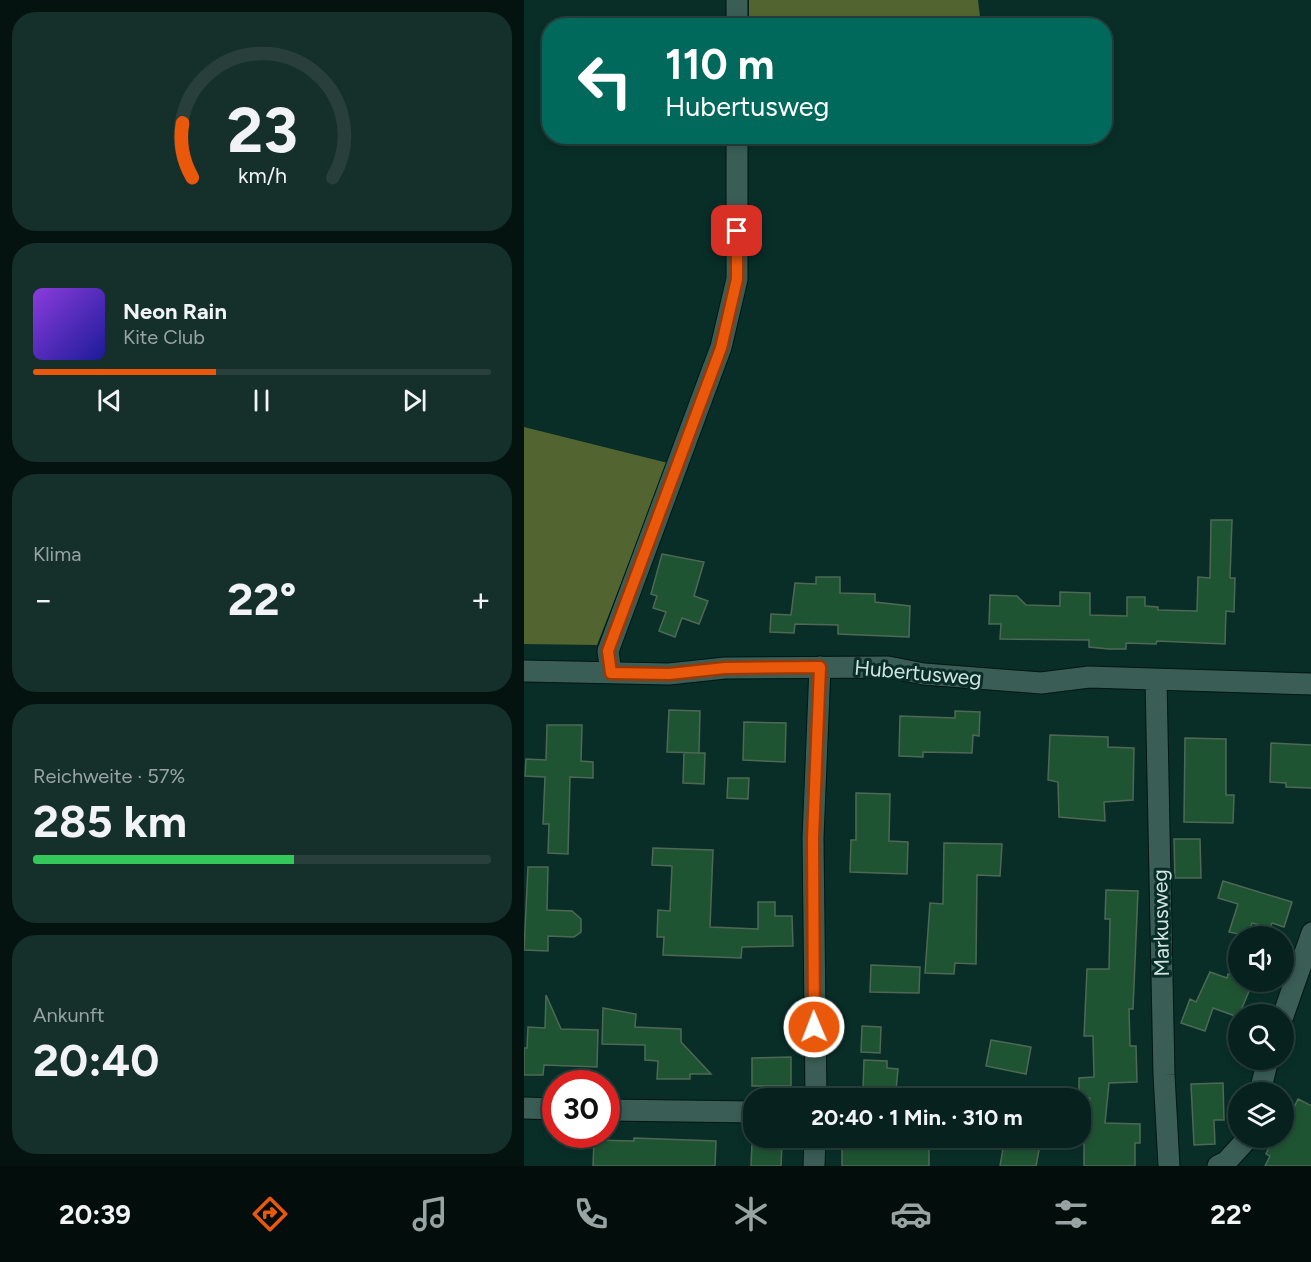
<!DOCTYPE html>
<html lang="de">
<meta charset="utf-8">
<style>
body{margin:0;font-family:Figtree,sans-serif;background:#152f2b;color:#f1f3f6;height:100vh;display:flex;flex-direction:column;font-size:22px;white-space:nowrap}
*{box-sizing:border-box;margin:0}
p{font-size:20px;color:#98a4a4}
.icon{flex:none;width:33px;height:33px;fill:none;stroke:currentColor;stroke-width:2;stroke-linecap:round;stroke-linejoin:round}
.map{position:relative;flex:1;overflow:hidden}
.drawer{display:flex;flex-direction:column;gap:12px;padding:12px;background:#041310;width:524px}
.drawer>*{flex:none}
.banner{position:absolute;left:18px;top:18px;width:570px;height:126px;border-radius:24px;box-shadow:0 3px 9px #0003,0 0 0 2px #283f3c;background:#00695c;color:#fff;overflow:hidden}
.fabs{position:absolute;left:704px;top:926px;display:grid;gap:12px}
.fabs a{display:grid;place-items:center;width:66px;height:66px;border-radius:50%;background:#07221e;box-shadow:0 3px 9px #0003,0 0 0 2px #283f3c;font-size:30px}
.speed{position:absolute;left:18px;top:1070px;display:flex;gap:12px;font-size:30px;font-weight:700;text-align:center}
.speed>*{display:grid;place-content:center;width:78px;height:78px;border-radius:50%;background:#07221e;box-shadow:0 3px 9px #0003,0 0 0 2px #283f3c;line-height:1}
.speed .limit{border:9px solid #d22;background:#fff;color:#111}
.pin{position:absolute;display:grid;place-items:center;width:51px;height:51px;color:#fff;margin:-26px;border-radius:12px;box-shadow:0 3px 9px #0006}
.me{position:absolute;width:66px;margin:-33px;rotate:359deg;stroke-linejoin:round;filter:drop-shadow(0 0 4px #0008)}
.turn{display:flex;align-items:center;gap:21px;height:126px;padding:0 24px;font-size:27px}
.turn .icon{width:78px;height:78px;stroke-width:2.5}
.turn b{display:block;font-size:42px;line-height:51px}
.big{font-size:45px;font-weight:700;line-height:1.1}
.drawer .tile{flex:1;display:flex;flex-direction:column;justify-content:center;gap:9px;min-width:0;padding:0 21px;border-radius:24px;background:#152f2b}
.drawer .dial{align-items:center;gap:0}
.dial svg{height:156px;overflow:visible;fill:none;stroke:#283f3c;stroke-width:7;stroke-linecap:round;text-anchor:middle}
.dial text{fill:#f1f3f6;stroke:none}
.song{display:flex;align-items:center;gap:18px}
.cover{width:72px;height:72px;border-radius:9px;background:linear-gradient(135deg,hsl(270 70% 55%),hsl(240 70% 35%))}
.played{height:6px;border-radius:3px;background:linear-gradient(90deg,#ea580c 40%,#283f3c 40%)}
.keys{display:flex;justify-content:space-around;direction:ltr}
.heat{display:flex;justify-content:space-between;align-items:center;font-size:33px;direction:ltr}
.charge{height:9px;border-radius:4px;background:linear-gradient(90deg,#34c759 57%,#283f3c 0)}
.trip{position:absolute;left:219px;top:1088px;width:348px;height:60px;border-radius:24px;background:#07221e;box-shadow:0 3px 9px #0003,0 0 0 2px #283f3c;font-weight:700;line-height:60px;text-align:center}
.menu{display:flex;height:96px;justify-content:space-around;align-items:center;background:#030e0c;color:#98a4a4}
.menu .icon{width:42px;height:42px}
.menu .on{color:#ea580c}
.menu b{font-size:27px;color:#f1f3f6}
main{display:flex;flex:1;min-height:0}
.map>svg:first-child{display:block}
.forest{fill:#52642f}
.building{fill:#1f5432;stroke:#4f6855;stroke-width:1.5}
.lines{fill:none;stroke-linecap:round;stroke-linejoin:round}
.street-casing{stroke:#001511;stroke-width:23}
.street{stroke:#3a5d56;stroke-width:21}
.route-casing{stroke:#983908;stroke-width:15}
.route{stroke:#ea580c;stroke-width:10}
.labels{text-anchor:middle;stroke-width:6;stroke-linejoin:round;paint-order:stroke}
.street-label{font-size:21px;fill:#d1e4df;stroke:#092e28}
</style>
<main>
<section class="drawer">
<div class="tile dial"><svg viewBox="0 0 100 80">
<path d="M14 69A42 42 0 1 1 86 69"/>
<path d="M14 69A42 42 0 0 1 9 41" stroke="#ea580c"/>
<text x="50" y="56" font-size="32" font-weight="700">23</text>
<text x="50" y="72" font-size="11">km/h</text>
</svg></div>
<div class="tile">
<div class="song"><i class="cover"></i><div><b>Neon Rain</b><p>Kite Club</p></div></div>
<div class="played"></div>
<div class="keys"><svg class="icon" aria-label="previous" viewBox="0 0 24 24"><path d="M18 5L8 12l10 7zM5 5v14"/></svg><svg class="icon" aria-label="pause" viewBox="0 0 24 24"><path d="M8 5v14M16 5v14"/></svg><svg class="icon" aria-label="next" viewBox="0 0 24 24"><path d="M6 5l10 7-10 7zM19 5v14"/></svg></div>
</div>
<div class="tile"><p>Klima</p>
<div class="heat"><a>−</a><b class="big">22°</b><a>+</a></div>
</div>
<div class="tile"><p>Reichweite · 57%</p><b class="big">285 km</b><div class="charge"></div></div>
<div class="tile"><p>Ankunft</p><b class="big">20:40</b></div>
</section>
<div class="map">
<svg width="788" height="1166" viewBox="0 0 788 1166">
<rect width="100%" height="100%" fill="#092e28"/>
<!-- forest -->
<path class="forest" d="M225,0H454L457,25H225Z
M0,427L144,463L73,645L0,644Z"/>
<!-- building -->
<path class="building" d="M687,520H708L706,578H711L710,612L702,611L701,644L633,641L632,644L602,643V649H585L565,647V640L476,639L477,624H465L466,595L493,596L502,605L536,606V592L566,593V615L603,616V597H621V606L634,607V610L673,611L674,577L686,578Z
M138,554L180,562L170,596L184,601L175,624L158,618L151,637L135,631L142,612L129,608L133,596L127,594Z
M292,577H316V593L351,594V602L386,606L385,637L314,634V625L271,624L270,633L246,632L247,614L267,615L271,583L292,584Z
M145,710L176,711L175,753L143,752Z
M431,711L456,712L455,736L449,735L448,753L399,752V757L375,756L376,716L431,718Z
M220,722L262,723L261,762L219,760Z
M23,725H58L57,761L69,762V778L46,777L44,854L24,853L25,824H19L21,777L1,776L2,759L22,760Z
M526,735L584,737V747L610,748L609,800L580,802L581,821L535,817L534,782L524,780Z
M661,738L702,739V795H710L709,823L660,822Z
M747,743L788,745V788L762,787V783L746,782Z
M160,753H181L180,784L159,783Z
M204,778H225L224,799L203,798Z
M332,793L366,794L365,841L384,842L383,874L326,872L327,840H332Z
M650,839H676L677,878H651Z
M420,843L478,844L476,876L453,875L452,964L431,963L430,974L401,973L406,903L419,904Z
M129,848L189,850L186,927L234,929V902H251V916H268L269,946L218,947L217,958L139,955L140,937H133L134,910L146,911L148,866L128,865Z
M4,867H24L23,910L48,911L57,919V932L50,937L24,936V951L0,950Z
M699,881L768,902L760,927L748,923L746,928L728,923L724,936L705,932L714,904L694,898Z
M582,890L614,891L609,1009H605L606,1046H612L613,1082L585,1083L581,1123L616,1124V1143H611V1166H560V1132H563L566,1098L555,1096V1078L570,1077L569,1036H560L563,969H585L586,919H581Z
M347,965L396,967L395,993L346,992Z
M686,972L703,978L704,974L714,977V981L729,982L714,1017L689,1008L681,1031L657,1023L666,999L672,1002Z
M22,995L37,1029L74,1030L73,1067L20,1065L19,1075H0V1048H3L4,1027L21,1028Z
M79,1008L112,1014L111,1027L157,1029V1042L187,1074H166V1079H133L134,1061L121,1060V1045L78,1044Z
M338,1026L357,1027L356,1053L337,1052Z
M467,1040L507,1047L502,1074L462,1066Z
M267,1057V1086H228V1058Z
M340,1060L363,1061V1068L374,1069L372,1091L339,1089Z
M699,1083L700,1120H690L691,1144L670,1145L667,1084Z
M774,1099L788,1106V1166H741L746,1156L742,1154L750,1137H759V1118L763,1109L768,1111Z
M481,1137H502L501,1143L516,1145L512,1166H476Z
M110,1138L192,1141L191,1166H69L70,1140L110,1141Z
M228,1142L258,1143L257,1166H227Z
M318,1145L405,1149V1166H318Z"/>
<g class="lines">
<!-- street casing -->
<g class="street-casing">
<path id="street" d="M213,26V0
M0,671L145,674L201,668L364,667L400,674L517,683L565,677L788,684
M87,673L84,651L197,347L213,279V136
M632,680L640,1075L645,1166
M759,1016L788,933
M736,1092L744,1059
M292,1098L289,838L296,667
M0,1108L32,1109
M82,1110L230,1112
M290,1166L291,1137
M694,1166L702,1162L725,1137"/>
</g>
<!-- street -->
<use href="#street" class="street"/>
</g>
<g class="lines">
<!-- route casing -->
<g class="route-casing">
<path id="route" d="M213,231V279L197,348L84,651L87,673L145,674L201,668L296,667L289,838L290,1027"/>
</g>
<!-- route -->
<use href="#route" class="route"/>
</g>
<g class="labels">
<!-- street labels -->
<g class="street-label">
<text transform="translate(394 673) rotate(5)" y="7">Hubertusweg</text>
<text transform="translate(637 923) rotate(-91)" y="7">Markusweg</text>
</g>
</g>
</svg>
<div class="fabs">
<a><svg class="icon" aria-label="sound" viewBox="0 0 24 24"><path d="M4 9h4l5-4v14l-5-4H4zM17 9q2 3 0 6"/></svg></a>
<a><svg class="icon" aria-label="search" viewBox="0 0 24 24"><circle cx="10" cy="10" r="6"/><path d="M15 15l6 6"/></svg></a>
<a><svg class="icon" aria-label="layers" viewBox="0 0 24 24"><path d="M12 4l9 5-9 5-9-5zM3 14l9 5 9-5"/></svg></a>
</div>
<div class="speed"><div class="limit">30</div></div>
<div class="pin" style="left:213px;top:231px;background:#d93025"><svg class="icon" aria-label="arrive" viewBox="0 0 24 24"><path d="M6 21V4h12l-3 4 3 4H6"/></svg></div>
<svg class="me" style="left:290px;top:1027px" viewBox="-20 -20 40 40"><circle r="17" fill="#ea580c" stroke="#fff" stroke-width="3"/><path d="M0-11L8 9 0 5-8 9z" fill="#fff"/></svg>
<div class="trip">20:40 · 1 Min. · 310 m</div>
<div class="banner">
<div class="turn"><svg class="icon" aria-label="left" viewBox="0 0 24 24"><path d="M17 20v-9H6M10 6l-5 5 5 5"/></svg><div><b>110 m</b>Hubertusweg</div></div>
</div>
</div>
</main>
<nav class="menu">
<b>20:39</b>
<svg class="icon on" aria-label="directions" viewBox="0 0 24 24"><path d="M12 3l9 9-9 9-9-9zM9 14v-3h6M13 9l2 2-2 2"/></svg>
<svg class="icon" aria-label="music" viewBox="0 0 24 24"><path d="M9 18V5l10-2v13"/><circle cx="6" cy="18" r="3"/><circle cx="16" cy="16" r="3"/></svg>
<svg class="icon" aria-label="phone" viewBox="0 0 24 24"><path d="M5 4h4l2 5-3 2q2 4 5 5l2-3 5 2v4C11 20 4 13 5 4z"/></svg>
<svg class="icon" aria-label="climate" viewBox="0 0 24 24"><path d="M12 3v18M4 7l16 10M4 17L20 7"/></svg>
<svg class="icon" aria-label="car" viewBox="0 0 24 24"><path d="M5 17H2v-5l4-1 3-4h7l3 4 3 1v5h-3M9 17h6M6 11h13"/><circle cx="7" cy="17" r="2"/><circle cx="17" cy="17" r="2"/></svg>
<svg class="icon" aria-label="filters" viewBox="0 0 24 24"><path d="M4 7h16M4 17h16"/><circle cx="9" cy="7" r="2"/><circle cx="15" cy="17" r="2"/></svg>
<b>22°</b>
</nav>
